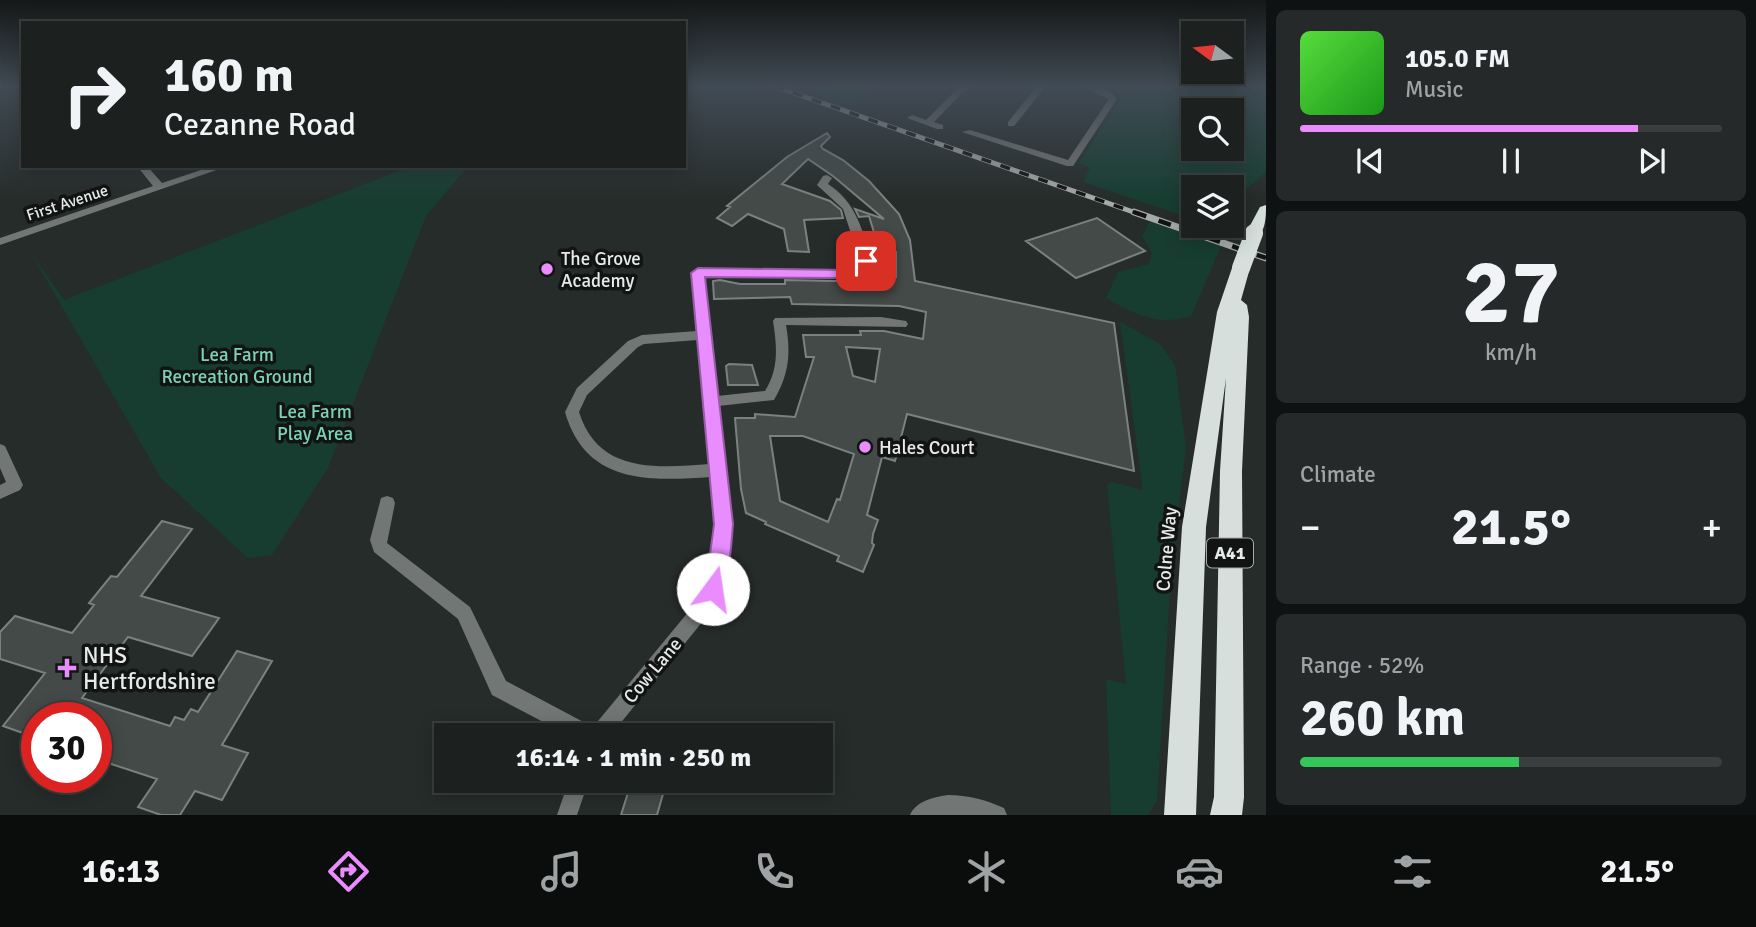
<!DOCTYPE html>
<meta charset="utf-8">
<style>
body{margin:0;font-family:Signika,sans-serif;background:#252929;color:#f1f3f6;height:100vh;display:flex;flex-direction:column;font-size:26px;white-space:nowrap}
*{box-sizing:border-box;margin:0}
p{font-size:23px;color:#a0a3a5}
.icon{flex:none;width:38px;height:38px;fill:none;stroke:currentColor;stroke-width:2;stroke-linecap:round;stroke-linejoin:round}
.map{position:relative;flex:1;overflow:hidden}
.side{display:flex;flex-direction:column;gap:10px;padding:10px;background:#0f1212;width:490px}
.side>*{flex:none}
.hud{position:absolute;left:21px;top:21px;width:665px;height:147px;border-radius:0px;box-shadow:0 4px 18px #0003,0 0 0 2px #3a3e3e;background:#1c2120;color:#f1f3f6;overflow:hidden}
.needle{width:46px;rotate:285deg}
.tools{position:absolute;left:1181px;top:21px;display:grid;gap:14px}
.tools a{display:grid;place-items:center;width:63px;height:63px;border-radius:0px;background:#1c2120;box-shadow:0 4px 18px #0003,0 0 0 2px #3a3e3e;font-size:35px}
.speed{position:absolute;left:21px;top:702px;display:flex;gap:14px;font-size:35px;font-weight:700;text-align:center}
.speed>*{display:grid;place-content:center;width:91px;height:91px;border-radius:50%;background:#1c2120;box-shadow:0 4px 18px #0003,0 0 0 2px #3a3e3e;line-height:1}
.speed .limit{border:10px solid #d22;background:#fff;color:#111}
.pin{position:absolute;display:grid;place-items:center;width:60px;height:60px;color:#fff;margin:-30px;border-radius:14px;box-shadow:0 4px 10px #0006}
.me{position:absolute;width:77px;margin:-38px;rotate:14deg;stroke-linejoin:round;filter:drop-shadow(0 0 5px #0008)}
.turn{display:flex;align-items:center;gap:24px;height:147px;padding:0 28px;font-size:32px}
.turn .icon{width:91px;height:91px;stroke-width:2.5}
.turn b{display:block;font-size:49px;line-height:60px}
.big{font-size:52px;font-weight:800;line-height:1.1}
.side .widget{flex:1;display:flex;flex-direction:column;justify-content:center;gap:10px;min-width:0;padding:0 24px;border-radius:10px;background:#252929}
.side .dial{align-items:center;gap:0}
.dial b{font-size:91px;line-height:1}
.song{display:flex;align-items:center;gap:21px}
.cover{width:84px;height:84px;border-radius:10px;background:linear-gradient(135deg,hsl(110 70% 55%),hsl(120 70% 35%))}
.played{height:7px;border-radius:4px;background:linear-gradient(90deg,#e98dfe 80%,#3a3e3e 80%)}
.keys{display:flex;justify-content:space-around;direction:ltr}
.heat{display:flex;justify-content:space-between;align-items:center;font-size:38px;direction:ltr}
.charge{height:10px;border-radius:5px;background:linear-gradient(90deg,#34c759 52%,#3a3e3e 0)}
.trip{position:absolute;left:434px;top:723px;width:399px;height:70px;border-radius:0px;background:#1c2120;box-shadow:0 4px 18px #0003,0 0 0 2px #3a3e3e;font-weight:800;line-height:70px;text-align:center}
.tabs{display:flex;height:112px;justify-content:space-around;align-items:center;background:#0b0d0d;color:#a0a3a5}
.tabs .icon{width:49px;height:49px}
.tabs .selected{color:#e98dfe}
.tabs b{font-size:32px;color:#f1f3f6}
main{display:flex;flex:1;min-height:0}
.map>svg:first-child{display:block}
.green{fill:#173d31;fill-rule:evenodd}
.building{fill:#444a48;stroke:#7a827f;stroke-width:2;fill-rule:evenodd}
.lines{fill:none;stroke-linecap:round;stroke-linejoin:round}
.street{fill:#727674;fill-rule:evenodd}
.highway{fill:#d7dfdc;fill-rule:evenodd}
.rail-far1-casing{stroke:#a6aaa8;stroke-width:5}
.rail-casing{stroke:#a6aaa8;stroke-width:7}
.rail-far1{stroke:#111413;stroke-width:3.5;stroke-dasharray:10;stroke-linecap:butt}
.rail{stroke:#111413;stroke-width:4.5;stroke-dasharray:13;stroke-linecap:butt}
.highway-bridge{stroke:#d7dfdc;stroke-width:18}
.route{fill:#e98dfe;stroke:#975ca5;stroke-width:2}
.poi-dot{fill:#e98dfe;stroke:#111413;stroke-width:2.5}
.labels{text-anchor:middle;stroke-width:7;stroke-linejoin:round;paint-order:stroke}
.far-street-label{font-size:16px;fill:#e6eae8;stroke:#111413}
.shield{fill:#111413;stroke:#a6aaa8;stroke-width:2}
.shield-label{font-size:18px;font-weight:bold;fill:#e6eae8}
.poi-label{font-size:19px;fill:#e6eae8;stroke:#111413;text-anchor:start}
.park-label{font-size:19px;fill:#7cd2b5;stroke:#111413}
.street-label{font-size:19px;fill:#e6eae8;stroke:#111413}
.near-poi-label{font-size:23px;fill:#e6eae8;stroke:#111413;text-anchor:start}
</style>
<main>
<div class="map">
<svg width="1266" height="815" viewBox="0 0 1266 815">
<rect width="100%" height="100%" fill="#262c2a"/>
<!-- green -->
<path class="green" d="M844,86H875L854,106L812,92Z
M1100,86H1266V172L1242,193L1231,232L1213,226H1232V187H1194L1193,219L1083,182L1090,168L1079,163L1124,93ZM1194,110H1232V149H1194Z
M412,166H468L426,216L328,468L272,555L248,558L161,478L31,253L64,300Z
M1150,221L1221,246L1191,316C1158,327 1135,314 1106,298L1118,272L1149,264L1152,253L1142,236Z
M1120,322L1160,344L1175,365L1186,447L1171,574L1157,800L1148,815H1111L1106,679L1126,684L1107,485L1112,482L1143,490Z"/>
<!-- building -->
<path class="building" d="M827,133L830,137L821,146L823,149L843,160L869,181L899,214L910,240L915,281L1114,323L1134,471L907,414L895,461L882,457L867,515L878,520L873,534L872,543L874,545L863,572L837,561L839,556L765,524L766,522L746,513L741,489L735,418H755V414L795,417L814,357H806L803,335H861L860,331H884L923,339L926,312L899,306L792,304L790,297L714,299L713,281L720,280L740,284H785V280L881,282L882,277H896V252H880L869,216L859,217L855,209L884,219L833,176L808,159L782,184L830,201L841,210L843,218L804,220L809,252L788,251L784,229L748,214L732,226L717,218L730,207L727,206L787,157ZM846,347L880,349L875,382L853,376ZM770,436H803L854,454L840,500L837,499L828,522L780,501Z
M1097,218L1145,251L1076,278L1026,241Z
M729,364L752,365L758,385H728L726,366Z
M162,521L192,529L141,596L219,618L192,656L128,637L82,698L170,726L175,717L184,720L191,709L198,712L237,651L272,661L222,745L248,753L222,800L195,791L180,815H161L138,807L157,779L96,759V718H37V738L3,726L45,673L0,659V632L15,616L72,633L94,605L89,603L111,576L117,577Z
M632,780H667L657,815H621Z"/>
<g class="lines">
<!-- street -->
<path class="street" d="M960,86H969L934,122L943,125V129H937L907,118L912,115L926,120Z
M1037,86H1046L1014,126H1008V122Z
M1080,86C1092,86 1110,88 1117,99L1073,166H1067L962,132L970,130L1068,160L1109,99Z
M137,166H147L162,183L213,166H228L0,245V238L153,186Z
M827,175L832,178L828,184C857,203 862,230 872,261L864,274L845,278L704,277L717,396L765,391C779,369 777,346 773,321L775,318L881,317L906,321L908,324L906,327L786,325C791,354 789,374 774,400L718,406L731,524L730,556L722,585L711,611L611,735H568L492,695L458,619L374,552L370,540L381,498L387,496L393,498L395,503L387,543L470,607L506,681L593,727L699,599L703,591L711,566L714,545L711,477C650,481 586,485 565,412L577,388L628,341L642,335L697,331L692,273L694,270H845L856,268L860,261L843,209L817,185L823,176ZM698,340L704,399L702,402L710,464C658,468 598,474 579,412L587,395L638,347L644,344Z
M0,444L5,446L23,485L20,490L0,499V485L6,482L0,468Z
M569,780H589L577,815H557Z
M948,795C968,795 986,800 1004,808L1007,815H910C916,801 934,797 948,795Z"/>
<!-- highway -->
<path class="highway" d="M1266,205C1266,217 1266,234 1254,238L1248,237L1246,233L1260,207Z
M1241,262L1250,268L1241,300L1247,305L1249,317L1242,471L1244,797L1242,815H1210L1214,797L1220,471L1226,378L1206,527L1196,815H1164L1182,527L1217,312L1232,268Z"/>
<!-- rail-far1 casing -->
<g class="rail-far1-casing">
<path id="rail-far1" d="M774,86L1139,214"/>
</g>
<!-- rail casing -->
<g class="rail-casing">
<path id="rail" d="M1134,212L1266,258"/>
</g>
<!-- rail-far1 -->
<use href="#rail-far1" class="rail-far1"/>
<!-- rail -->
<use href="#rail" class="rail"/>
<!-- highway-bridge -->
<path class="highway-bridge" d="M1241,268L1254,233"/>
</g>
<!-- sky -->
<linearGradient id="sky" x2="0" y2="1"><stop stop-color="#151817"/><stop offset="0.43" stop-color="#414b55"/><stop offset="1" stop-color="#414b55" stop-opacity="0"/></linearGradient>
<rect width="1266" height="200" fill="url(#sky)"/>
<!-- route -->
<path class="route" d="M866,257L873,261L865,274L845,278L705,277L733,524C731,548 730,573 720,596L713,598L706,596C704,590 713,536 714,524L691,273L698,268L845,270L856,268L861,258Z"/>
<!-- markers -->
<g class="poi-dot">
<circle cx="547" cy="269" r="7"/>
<circle cx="865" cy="447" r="7"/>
<path d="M63.5 657.5h7v7h7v7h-7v7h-7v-7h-7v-7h7z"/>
</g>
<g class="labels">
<!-- far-street labels -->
<g class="far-street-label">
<text transform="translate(67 202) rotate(-18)" y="6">First Avenue</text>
</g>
<!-- shield labels -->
<rect class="shield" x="1207" y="538.5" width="46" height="29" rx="5"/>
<g class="shield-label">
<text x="1230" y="559">A41</text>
</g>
<!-- poi labels -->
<g class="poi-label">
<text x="561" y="265">The Grove<tspan x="561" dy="22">Academy</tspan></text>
<text x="879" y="454">Hales Court</text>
</g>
<!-- park labels -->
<g class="park-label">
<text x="237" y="361">Lea Farm<tspan x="237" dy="22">Recreation Ground</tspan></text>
<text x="315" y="418">Lea Farm<tspan x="315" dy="22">Play Area</tspan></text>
</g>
<!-- street labels -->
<g class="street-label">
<text transform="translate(1166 549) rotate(-85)" y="7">Colne Way</text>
<text transform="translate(652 670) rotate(-50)" y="7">Cow Lane</text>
</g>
<!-- near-poi labels -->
<g class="near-poi-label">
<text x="83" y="663">NHS<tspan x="83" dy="26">Hertfordshire</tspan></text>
</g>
</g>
</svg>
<div class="tools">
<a><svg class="needle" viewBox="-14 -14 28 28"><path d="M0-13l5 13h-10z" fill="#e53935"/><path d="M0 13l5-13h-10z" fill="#a0a3a5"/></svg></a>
<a><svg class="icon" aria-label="search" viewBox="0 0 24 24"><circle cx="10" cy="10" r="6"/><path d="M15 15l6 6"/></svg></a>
<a><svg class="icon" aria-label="layers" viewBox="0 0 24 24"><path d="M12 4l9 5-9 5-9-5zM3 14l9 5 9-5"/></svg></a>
</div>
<div class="speed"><div class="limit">30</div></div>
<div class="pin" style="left:866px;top:261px;background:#d93025"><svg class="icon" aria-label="arrive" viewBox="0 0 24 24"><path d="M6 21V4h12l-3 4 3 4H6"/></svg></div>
<svg class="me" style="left:713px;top:589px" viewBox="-20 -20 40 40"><circle r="19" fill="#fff"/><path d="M0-13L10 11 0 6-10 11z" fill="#e98dfe"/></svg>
<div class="trip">16:14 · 1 min · 250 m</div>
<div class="hud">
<div class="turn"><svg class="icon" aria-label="right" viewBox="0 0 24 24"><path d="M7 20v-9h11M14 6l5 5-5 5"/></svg><div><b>160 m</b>Cezanne Road</div></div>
</div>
</div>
<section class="side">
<div class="widget">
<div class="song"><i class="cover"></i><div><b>105.0 FM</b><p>Music</p></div></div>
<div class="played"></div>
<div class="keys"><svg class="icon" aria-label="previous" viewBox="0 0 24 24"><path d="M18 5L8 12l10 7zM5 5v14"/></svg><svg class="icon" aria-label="pause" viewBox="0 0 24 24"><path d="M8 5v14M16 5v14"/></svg><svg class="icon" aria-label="next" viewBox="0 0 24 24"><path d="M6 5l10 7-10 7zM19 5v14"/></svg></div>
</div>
<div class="widget dial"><b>27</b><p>km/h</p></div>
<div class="widget"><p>Climate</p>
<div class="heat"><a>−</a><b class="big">21.5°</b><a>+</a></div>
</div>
<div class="widget"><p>Range · 52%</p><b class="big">260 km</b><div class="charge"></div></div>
</section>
</main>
<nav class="tabs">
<b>16:13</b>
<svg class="icon selected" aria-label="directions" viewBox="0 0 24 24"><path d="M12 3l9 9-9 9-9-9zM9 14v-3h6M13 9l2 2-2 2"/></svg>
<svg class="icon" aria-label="music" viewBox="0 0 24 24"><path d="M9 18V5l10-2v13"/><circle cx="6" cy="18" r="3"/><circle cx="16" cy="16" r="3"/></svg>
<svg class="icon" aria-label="phone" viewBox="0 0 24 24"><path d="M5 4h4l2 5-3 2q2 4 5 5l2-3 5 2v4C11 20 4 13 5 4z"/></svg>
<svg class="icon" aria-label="climate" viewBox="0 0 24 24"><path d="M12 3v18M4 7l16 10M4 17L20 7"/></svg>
<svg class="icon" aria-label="car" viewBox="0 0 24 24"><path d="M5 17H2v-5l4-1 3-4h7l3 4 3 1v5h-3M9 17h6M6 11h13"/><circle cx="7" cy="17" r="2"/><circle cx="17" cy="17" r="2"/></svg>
<svg class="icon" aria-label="filters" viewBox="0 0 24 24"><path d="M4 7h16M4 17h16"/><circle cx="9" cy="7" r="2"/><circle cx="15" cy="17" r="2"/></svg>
<b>21.5°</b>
</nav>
